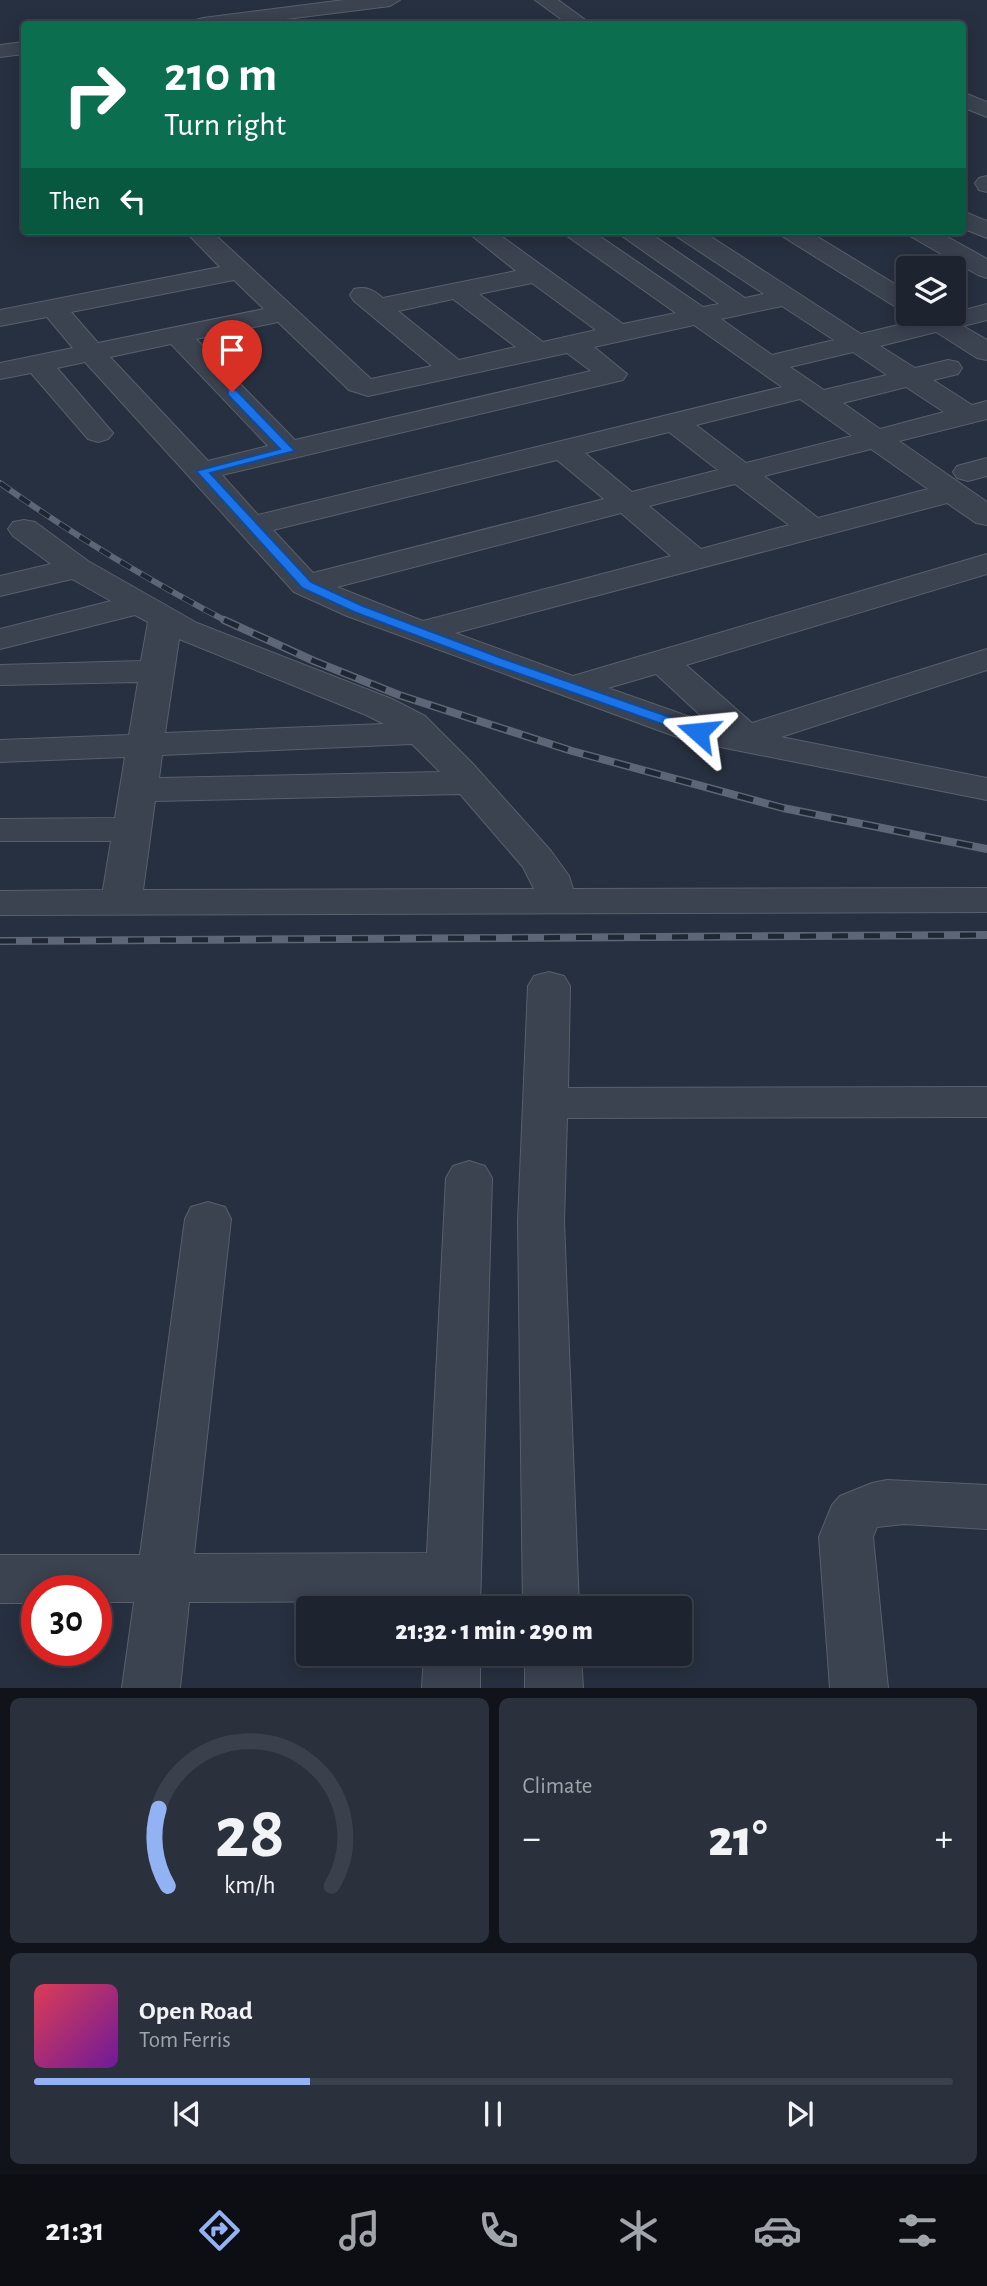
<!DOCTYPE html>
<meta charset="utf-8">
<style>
body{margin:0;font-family:"Alegreya Sans",sans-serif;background:#2a303c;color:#f1f3f6;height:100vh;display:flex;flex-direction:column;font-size:26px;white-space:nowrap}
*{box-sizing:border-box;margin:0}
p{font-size:23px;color:#a0a4ab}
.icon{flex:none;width:38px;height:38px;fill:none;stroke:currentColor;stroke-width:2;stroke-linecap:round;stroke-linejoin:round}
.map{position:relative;height:1688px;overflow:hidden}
.sheet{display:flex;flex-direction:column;gap:10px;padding:10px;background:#10141a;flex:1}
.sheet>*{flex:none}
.top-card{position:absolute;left:21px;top:21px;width:945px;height:214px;border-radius:7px;box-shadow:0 4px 18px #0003,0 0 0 2px #3b414c;background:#0b6e4f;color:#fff;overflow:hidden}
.controls{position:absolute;left:896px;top:256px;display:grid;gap:14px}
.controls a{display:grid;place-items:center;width:70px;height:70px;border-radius:7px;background:#1d2430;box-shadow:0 4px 18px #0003,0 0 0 2px #3b414c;font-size:35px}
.speed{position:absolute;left:21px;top:1575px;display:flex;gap:14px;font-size:35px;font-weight:700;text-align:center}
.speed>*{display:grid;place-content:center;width:91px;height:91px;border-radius:50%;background:#1d2430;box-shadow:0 4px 18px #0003,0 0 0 2px #3b414c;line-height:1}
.speed .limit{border:10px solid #d22;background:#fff;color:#111}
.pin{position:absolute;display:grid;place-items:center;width:60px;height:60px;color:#fff;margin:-72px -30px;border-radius:50% 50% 50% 0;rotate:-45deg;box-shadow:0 0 7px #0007}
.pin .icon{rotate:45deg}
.me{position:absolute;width:77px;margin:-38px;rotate:288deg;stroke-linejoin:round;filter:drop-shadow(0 0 5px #0008)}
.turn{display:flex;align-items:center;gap:24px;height:147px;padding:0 28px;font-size:32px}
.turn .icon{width:91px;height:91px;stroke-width:2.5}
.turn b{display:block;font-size:49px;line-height:60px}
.then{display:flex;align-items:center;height:66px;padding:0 28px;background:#0003;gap:14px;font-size:26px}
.big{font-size:52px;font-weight:800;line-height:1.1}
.sheet .tile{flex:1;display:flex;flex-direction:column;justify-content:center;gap:10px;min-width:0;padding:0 24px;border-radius:10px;background:#2a303c}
.sheet .dial{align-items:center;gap:0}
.dial svg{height:182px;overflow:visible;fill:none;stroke:#3b414c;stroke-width:7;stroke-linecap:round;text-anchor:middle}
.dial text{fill:#f1f3f6;stroke:none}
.song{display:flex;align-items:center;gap:21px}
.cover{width:84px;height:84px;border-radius:10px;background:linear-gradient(135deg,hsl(350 70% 55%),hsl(280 70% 35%))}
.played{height:7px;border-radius:4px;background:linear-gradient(90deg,#92b2f4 30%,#3b414c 30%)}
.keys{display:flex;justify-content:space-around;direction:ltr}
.heat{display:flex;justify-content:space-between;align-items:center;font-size:38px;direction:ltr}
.sheet .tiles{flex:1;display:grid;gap:10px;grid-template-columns:1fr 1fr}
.tile:last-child{grid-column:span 2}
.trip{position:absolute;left:296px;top:1596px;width:396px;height:70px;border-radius:7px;background:#1d2430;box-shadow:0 4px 18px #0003,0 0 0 2px #3b414c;font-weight:800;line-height:70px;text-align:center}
.dock{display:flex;height:112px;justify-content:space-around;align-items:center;background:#0c0e13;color:#a0a4ab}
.dock .icon{width:49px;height:49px}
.dock .current{color:#92b2f4}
.dock b{font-size:32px;color:#f1f3f6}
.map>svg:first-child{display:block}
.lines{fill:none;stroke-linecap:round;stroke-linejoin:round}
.minor-casing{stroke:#58606d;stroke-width:2}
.minor{fill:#3b4250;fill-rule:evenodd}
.rail-far1-casing{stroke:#5d6676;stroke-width:6}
.rail-casing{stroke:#5d6676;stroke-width:8}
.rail-far1{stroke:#1f2735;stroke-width:4.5;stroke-dasharray:12;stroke-linecap:butt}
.rail{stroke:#1f2735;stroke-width:5;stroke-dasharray:16;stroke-linecap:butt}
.route{fill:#1a73e8;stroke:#114b97;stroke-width:2}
</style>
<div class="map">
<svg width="987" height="1688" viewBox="0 0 987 1688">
<rect width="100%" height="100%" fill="#273040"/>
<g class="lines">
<!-- minor casing -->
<g class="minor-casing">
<path id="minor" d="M344,0H400L390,6L246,24H193L196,20L203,18Z
M535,0H558L591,24H568Z
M24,42V54L0,57V45Z
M962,92L987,102V117L962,107Z
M987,176V192L979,190L975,183L979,178Z
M962,211L987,221V238L962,228Z
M185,231H211L371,379L432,366L354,301L350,295L354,289C367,286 373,290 383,298L516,271L466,231H494L623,324L676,313L567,236L564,231H592L703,307L719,304L622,236L619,231H647L745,298L764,294L676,236L673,231H702L861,334L919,320L916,316L918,313H954L987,304V320L963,326L987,340V360L977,358L936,332L880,346L915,368L948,360L958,362L962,368L958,374L933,380L972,405L987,401V419L899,441L987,502V525L976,523L947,503L455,633L573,676L987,554V574L686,665L752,723L987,649V670L781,737L987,778V800L685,740L347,616L294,592L85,362L57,368L113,433L108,439L98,442L88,439L31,373L0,379V363L73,348L47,317L0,326V310L220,267ZM234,280L264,309L98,343L71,312ZM532,283L596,330L543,342L479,294ZM453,299L516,347L459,360L398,311ZM782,306L834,340L772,355L721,319ZM278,322L349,390L368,396L567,353L591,371L295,440L196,339ZM694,325L782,387L258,515L222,475L623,380L627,374L594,347ZM171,344L268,446L208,461L110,357ZM853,352L887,375L824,390L790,367ZM906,387L944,412L880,429L843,403ZM800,399L852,436L746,463L696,425ZM669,432L718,470L632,492L585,453ZM871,449L928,489L818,518L764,476ZM557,460L604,499L313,573L273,530ZM735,484L789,525L701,549L649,506ZM621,513L671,556L423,621L337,587ZM656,674L710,724L608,688Z
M779,231H808L908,292V311L899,309L782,236Z
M907,231H937L987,259V278L978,275L910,236Z
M987,458V476L968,481L957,478L953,472L957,466Z
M24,520L35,522L88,561L197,623L392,699L425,716L473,764L551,851L569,876L573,889L987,888V912L0,915V891L103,890L111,841H0V819L115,818L125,757L0,762V740L129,735L138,682L0,685V665L141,661L148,622L135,615L0,649V629L111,601L72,579L0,596V576L51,564L13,536L8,529L13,522ZM179,639L366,715L384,724L165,733ZM412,744L440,772L159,778L162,755ZM460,794L523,867L534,889L143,890L155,801Z
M549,972L564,976L570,986L568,1088L987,1087V1117L567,1118L564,1221L579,1608H523L518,1221L528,986L534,976Z
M469,1161L485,1166L492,1178L480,1608H424L425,1601L189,1602L180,1688H122L134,1602H96V1591H37V1603H0V1555H140L185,1219L191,1207L208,1202L225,1207L231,1219L194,1554L427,1553L446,1178L453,1166Z
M887,1480L987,1485V1529L904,1524L877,1527L873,1537L888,1688H830L819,1537L832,1505L840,1496L872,1483Z
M424,1654H480V1688H422Z
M525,1654H581L583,1688H525Z"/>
</g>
<!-- minor -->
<use href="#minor" class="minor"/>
<!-- rail-far1 casing -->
<g class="rail-far1-casing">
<path id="rail-far1" d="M0,483C73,535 148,580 228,622"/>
</g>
<!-- rail casing -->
<g class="rail-casing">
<path id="rail" d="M224,620L314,661L399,695L572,751L783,808L987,849
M0,941L987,935"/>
</g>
<!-- rail-far1 -->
<use href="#rail-far1" class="rail-far1"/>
<!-- rail -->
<use href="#rail" class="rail"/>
</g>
<!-- route -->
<path class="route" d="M232,389L236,390L295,451L210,473L311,582L363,606L504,659L704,729L706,732L704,735H693L494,665L354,612L302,588L196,471L280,449L228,395V390Z"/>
</svg>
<div class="controls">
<a><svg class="icon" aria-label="layers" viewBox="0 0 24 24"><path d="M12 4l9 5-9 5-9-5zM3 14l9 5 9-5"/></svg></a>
</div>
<div class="speed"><div class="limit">30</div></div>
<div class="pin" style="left:232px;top:392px;background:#d93025"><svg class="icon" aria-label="arrive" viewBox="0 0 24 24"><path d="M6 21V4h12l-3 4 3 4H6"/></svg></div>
<svg class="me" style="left:698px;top:732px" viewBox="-20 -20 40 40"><path d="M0-17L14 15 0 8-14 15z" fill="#1a73e8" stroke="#fff" stroke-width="4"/></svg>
<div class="trip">21:32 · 1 min · 290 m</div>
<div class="top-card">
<div class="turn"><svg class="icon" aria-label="right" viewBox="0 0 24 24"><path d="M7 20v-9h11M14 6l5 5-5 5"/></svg><div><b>210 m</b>Turn right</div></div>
<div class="then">Then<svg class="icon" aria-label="left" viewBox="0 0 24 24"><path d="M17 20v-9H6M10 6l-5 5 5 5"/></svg></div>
</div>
</div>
<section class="sheet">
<div class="tiles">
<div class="tile dial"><svg viewBox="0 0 100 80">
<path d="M14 69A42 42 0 1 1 86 69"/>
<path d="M14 69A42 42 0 0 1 10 35" stroke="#92b2f4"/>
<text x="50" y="56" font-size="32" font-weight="700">28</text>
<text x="50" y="72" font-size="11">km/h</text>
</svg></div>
<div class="tile"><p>Climate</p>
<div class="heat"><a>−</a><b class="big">21°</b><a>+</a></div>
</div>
<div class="tile">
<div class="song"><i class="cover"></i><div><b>Open Road</b><p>Tom Ferris</p></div></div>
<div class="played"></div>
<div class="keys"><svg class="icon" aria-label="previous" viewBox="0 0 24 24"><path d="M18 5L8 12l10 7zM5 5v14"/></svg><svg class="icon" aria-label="pause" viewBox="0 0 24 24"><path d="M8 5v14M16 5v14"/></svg><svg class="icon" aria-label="next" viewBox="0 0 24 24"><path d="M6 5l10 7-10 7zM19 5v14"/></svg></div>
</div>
</div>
</section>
<nav class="dock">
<b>21:31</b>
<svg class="icon current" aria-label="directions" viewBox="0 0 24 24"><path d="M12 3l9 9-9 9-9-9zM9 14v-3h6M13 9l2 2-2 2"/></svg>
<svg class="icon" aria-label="music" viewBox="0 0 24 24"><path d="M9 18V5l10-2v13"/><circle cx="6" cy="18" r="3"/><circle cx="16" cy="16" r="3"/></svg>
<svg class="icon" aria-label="phone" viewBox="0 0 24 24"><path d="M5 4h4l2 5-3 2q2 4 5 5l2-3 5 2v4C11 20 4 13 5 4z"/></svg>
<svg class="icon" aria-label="climate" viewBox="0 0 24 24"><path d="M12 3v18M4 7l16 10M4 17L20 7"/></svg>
<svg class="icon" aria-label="car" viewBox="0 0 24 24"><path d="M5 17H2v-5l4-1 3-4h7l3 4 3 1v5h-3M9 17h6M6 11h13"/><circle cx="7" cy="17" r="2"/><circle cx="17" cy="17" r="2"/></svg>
<svg class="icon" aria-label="filters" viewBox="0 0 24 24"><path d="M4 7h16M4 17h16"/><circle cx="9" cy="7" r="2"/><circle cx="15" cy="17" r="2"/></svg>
</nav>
